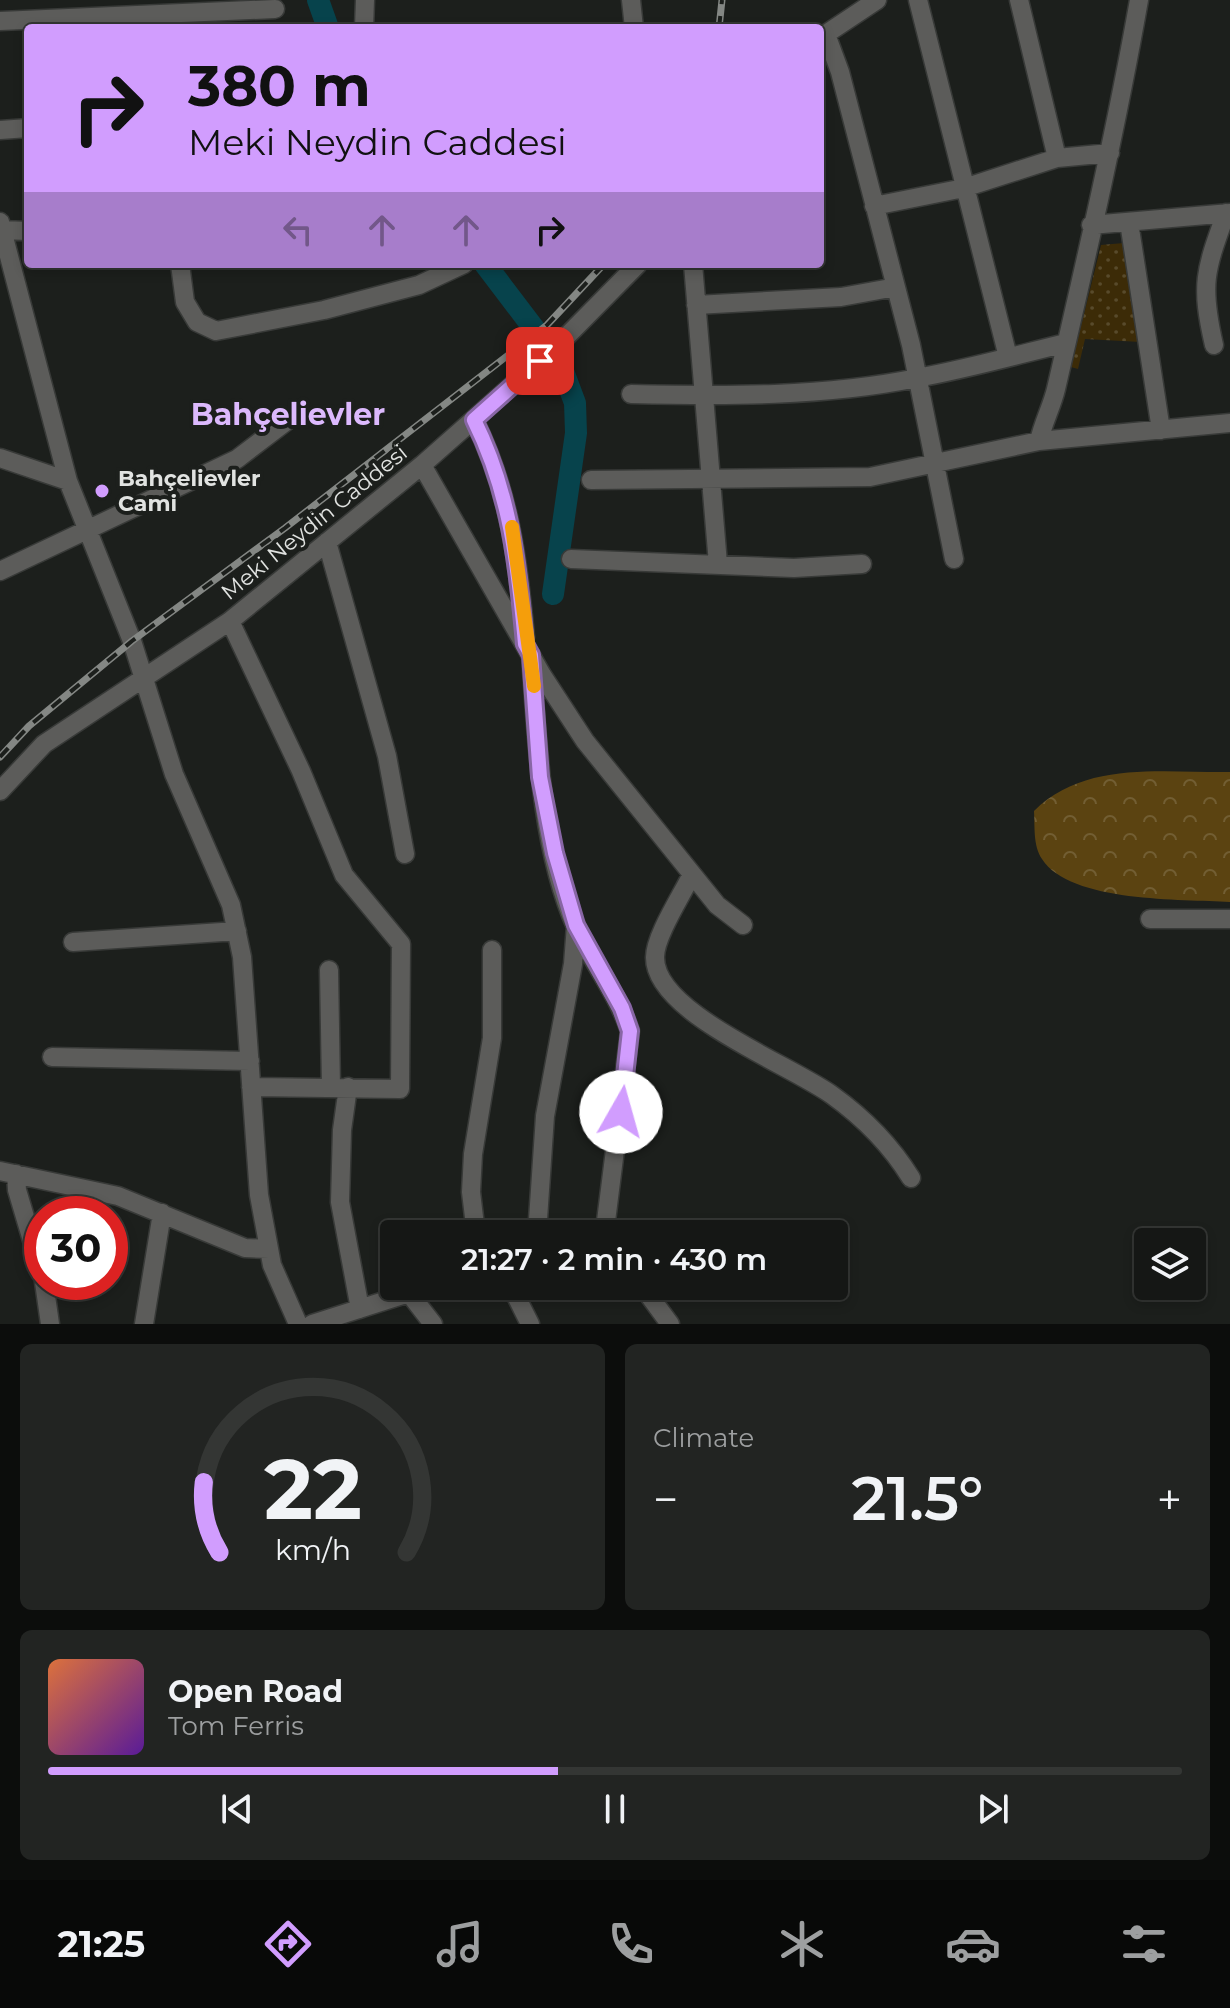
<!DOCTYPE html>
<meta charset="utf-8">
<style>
body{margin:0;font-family:Montserrat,sans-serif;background:#222422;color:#f1f3f6;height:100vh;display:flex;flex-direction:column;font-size:30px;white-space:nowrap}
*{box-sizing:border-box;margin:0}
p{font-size:26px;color:#9d9fa0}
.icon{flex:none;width:44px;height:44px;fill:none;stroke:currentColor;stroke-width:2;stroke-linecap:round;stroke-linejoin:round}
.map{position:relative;height:1324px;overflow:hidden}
.details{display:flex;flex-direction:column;gap:20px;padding:20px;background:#0c0d0c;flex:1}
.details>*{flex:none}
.guide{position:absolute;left:24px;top:24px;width:800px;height:244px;border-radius:8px;box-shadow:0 4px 12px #0003,0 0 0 2px #343634;background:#d19dfe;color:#111;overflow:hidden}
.controls{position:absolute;left:1134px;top:1228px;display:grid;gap:16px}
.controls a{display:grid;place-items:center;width:72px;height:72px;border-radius:8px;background:#151715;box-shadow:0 4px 12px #0003,0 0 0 2px #343634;font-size:40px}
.speed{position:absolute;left:24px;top:1196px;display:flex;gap:16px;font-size:40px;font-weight:700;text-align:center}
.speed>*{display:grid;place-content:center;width:104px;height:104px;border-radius:50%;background:#151715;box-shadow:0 4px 12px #0003,0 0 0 2px #343634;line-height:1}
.speed .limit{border:12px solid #d22;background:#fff;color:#111}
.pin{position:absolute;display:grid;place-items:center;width:68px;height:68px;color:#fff;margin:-34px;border-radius:16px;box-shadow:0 4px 12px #0006}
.me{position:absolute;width:88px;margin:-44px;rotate:7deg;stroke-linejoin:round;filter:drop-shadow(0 0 6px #0008)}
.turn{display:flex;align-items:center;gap:28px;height:168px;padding:0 32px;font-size:36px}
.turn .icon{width:104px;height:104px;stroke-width:2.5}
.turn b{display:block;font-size:56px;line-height:68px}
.lanes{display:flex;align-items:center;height:76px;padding:0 32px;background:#0003;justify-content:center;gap:40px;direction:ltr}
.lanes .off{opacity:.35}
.big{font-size:60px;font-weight:600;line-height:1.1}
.details .card{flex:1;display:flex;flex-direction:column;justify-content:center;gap:12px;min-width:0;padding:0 28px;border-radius:12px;background:#222422}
.details .dial{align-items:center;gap:0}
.dial svg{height:208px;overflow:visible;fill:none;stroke:#343634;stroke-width:7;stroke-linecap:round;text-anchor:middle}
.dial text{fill:#f1f3f6;stroke:none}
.song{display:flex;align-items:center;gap:24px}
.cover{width:96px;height:96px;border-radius:12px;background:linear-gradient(135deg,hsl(20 70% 55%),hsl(270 70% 35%))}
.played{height:8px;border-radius:4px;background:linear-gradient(90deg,#d19dfe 45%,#343634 45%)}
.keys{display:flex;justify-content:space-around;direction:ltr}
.heat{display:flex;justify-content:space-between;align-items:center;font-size:44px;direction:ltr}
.details .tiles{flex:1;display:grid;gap:20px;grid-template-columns:1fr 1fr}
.card:last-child{grid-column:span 2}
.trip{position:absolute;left:380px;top:1220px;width:468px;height:80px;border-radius:8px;background:#151715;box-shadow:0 4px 12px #0003,0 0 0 2px #343634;font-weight:600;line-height:80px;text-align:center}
.menu{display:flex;height:128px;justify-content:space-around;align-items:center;background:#080908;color:#9d9fa0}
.menu .icon{width:56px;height:56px}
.menu .selected{color:#d19dfe}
.menu b{font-size:36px;color:#f1f3f6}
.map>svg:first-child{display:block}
.grass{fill:url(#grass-dots)}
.forest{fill:url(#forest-crowns)}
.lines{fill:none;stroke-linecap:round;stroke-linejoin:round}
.river{stroke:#07434c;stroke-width:22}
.minor-casing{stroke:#383a38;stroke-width:21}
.minor{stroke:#5c5c5a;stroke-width:18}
.rail-casing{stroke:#848784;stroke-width:7}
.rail{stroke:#1c1f1c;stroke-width:4;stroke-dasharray:12;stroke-linecap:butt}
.route-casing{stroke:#8866a5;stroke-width:20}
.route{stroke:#d19dfe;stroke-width:14}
.slow{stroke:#f59e0b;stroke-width:14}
.poi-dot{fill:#d19dfe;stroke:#1c1f1c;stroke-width:3}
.labels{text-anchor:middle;stroke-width:8;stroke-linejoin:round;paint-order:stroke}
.poi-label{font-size:22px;font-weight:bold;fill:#e1e3e1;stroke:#1c1f1c;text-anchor:start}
.street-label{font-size:22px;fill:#e1e3e1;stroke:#1c1f1c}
.district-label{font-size:30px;font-weight:bold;fill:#dcb9fd;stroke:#1c1f1c}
</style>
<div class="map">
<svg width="1230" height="1324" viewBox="0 0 1230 1324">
<defs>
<pattern id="grass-dots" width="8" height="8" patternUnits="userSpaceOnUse" patternTransform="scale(2)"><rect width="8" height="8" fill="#3c2b07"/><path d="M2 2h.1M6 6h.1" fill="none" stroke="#584a2b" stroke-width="1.8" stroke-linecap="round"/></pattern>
<pattern id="forest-crowns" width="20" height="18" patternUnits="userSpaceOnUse" patternTransform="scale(2)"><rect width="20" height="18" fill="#5b4311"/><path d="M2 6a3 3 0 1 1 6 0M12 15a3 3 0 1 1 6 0" fill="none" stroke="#725e33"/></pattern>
</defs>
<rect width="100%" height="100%" fill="#1c1f1c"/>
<!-- grass -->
<path class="grass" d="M1124,243L1141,342L1085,339L1078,369L1071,367L1101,245Z"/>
<!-- forest -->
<path class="forest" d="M1230,772V902C1183,899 1070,903 1042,859C1033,846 1035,827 1034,811C1085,760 1163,773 1230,772Z"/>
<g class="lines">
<!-- river -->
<path class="river" d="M318,0L328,28
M485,264L560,363L575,403L576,433L553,594"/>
<!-- minor casing -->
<g class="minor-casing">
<path id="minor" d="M631,0L634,28
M918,0L1008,357
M1019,0L1057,158
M0,21L275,9
M364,28L365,0
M826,34L840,72L911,345L954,559
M820,38L877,0
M0,130L28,128
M874,206L964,188L1057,158L1110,153
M0,222L68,481L132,641L174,774L231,905L242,957L259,1195L272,1265L298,1324
M1129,222L1161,430
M1091,225L1230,213
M2,230L28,231
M180,264L185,302L197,322L216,331L324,310L419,285L464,264
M693,264L718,564
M696,305L841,297L896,287
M1214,345C1200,284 1205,271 1226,213
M631,394C726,396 824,397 917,378C967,369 1017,355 1066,343
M474,420C509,490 518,560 525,637
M1039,441C1043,423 1052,406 1056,389C1086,259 1116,130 1139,0
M0,458L68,481
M422,465L542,675L585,741L717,905L743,925
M591,480L870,477L1039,441L1230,423
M327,542L387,756L405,854
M571,559L794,568L862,564
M0,571L237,459L292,417
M230,621L301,771L344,875L401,944L400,1089L251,1087
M531,655C537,740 541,849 576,927C593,963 617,993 630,1031L605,1229
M0,791L44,744L230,621L422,465L560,343L638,264
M692,874C682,895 655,936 655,957C654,1013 791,1065 832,1095C864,1118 890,1144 911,1178
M1150,919H1230
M73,942L237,931
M329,970L331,1087
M52,1057L250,1061
M348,1087L342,1130L340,1202L360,1309
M0,1171L118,1196L245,1248L269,1249
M16,1174L17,1190L42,1274
M476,1234L471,1192L473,1154L492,1038V950
M537,1234L545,1116L573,964L576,925
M44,1282L50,1324
M511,1286L530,1324
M642,1286L670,1324
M409,1293L433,1324
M144,1324L162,1213
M312,1324L431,1286"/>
</g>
<!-- minor -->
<use href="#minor" class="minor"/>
<!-- rail casing -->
<g class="rail-casing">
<path id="rail" d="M719,28L722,0
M0,757L29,726L132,641L285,528L547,325L604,264"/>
</g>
<!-- rail -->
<use href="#rail" class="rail"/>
</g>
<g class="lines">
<!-- route casing -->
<g class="route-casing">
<path id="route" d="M540,361L474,420C510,492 518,565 525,644L531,655L540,777L555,853L576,925L622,1008L630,1031L621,1112"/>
</g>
<!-- route -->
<use href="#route" class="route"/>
<!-- slow -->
<path class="slow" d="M512,527L534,686"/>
</g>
<!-- markers -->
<circle class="poi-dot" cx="102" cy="491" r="8"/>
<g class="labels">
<!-- poi labels -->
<g class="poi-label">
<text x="118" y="486">Bahçelievler<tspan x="118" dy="25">Cami</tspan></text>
</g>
<!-- street labels -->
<g class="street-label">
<text transform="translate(314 522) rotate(-39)" y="8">Meki Neydin Caddesi</text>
</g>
<!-- district labels -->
<g class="district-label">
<text x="288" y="425">Bahçelievler</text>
</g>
</g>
</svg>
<div class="controls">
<a><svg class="icon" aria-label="layers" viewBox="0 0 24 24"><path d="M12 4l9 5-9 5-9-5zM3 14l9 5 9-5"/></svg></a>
</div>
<div class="speed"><div class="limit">30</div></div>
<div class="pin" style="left:540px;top:361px;background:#d93025"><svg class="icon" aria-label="arrive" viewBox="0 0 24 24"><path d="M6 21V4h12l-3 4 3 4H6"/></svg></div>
<svg class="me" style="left:621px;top:1112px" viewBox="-20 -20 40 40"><circle r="19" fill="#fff"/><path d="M0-13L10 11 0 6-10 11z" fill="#d19dfe"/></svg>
<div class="trip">21:27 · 2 min · 430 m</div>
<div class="guide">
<div class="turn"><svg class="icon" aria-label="right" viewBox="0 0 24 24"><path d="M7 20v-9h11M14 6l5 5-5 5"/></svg><div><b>380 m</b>Meki Neydin Caddesi</div></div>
<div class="lanes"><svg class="icon off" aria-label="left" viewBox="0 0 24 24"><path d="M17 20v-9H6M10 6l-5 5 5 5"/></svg><svg class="icon off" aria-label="ahead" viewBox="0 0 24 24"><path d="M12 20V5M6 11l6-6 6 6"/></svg><svg class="icon off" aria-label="ahead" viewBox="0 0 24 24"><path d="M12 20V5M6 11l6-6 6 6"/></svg><svg class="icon" aria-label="right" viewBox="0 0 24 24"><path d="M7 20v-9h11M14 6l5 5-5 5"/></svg></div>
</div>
</div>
<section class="details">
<div class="tiles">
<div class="card dial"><svg viewBox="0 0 100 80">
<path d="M14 69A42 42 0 1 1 86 69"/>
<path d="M14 69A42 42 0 0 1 8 42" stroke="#d19dfe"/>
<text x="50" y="56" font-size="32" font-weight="700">22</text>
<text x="50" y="72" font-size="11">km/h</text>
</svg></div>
<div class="card"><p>Climate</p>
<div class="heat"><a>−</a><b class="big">21.5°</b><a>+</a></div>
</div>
<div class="card">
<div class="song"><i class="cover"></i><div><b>Open Road</b><p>Tom Ferris</p></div></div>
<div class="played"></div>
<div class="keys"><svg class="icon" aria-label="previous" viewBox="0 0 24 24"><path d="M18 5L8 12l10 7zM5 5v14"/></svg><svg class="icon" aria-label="pause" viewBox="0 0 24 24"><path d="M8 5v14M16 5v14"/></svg><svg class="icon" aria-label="next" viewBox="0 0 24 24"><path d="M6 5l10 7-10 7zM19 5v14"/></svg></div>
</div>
</div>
</section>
<nav class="menu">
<b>21:25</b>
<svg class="icon selected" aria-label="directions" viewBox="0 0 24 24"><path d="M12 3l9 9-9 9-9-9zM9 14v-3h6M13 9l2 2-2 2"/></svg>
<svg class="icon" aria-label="music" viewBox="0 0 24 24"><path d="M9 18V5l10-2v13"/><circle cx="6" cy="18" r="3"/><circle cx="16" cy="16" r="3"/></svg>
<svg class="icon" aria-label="phone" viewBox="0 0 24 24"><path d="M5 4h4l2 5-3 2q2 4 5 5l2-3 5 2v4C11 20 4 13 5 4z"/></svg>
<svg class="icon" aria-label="climate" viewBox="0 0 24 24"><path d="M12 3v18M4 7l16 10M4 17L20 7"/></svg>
<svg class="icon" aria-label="car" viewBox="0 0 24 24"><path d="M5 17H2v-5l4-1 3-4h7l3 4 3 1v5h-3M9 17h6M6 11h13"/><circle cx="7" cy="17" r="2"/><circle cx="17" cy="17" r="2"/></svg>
<svg class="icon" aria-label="filters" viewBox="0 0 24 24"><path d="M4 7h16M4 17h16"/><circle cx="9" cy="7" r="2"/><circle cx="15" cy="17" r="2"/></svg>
</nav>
